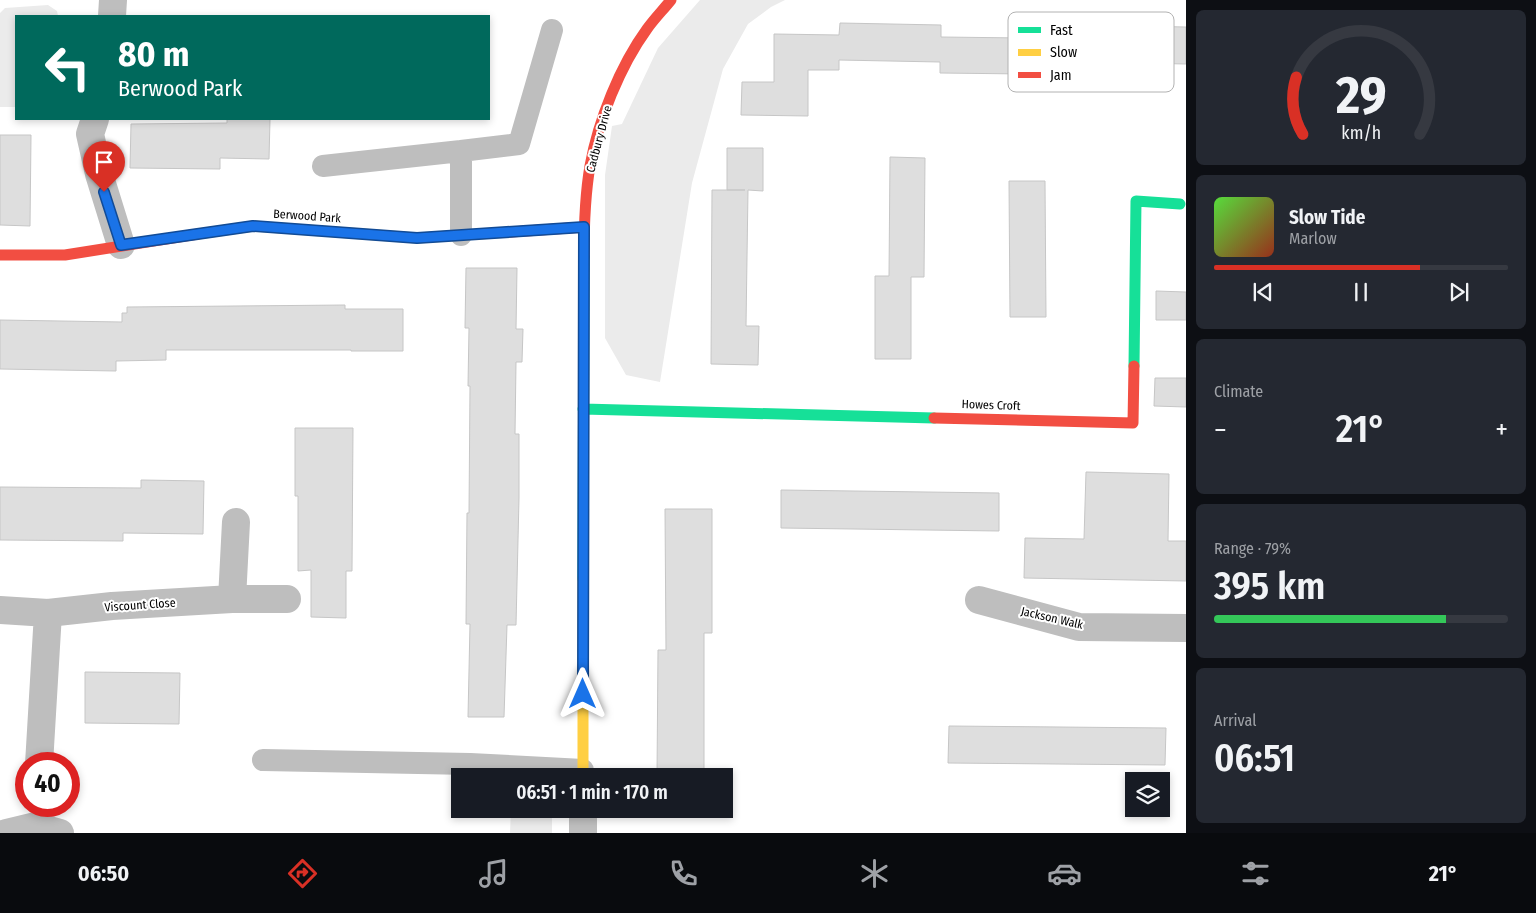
<!DOCTYPE html>
<meta charset="utf-8">
<style>
body{margin:0;font-family:"Fira Sans Condensed",sans-serif;background:#242831;color:#f1f3f6;height:100vh;display:flex;flex-direction:column;font-size:19px;white-space:nowrap}
*{box-sizing:border-box;margin:0}
p{font-size:16px;color:#9ea1a6}
.icon{flex:none;width:28px;height:28px;fill:none;stroke:currentColor;stroke-width:2;stroke-linecap:round;stroke-linejoin:round}
.map{position:relative;flex:1;overflow:hidden}
.sheet{display:flex;flex-direction:column;gap:10px;padding:10px;background:#0d0f14;width:350px}
.sheet>*{flex:none}
.hud{position:absolute;left:15px;top:15px;width:475px;height:105px;border-radius:0px;box-shadow:0 2px 8px #0003;background:#00695c;color:#fff;overflow:hidden}
.controls{position:absolute;left:1125px;top:772px;display:grid;gap:10px}
.controls a{display:grid;place-items:center;width:45px;height:45px;border-radius:0px;background:#171b24;box-shadow:0 2px 8px #0003;font-size:25px}
.speed{position:absolute;left:15px;top:752px;display:flex;gap:10px;font-size:25px;font-weight:700;text-align:center}
.speed>*{display:grid;place-content:center;width:65px;height:65px;border-radius:50%;background:#171b24;box-shadow:0 2px 8px #0003;line-height:1}
.speed .limit{border:8px solid #d22;background:#fff;color:#111}
.pin{position:absolute;display:grid;place-items:center;width:42px;height:42px;color:#fff;margin:-51px -21px;border-radius:50% 50% 50% 0;rotate:-45deg;box-shadow:0 0 5px #0007}
.pin .icon{rotate:45deg}
.me{position:absolute;width:55px;margin:-28px;rotate:0deg;stroke-linejoin:round;filter:drop-shadow(0 0 4px #0008)}
.turn{display:flex;align-items:center;gap:18px;height:105px;padding:0 20px;font-size:22px}
.turn .icon{width:65px;height:65px;stroke-width:2.5}
.turn b{display:block;font-size:35px;line-height:42px}
.big{font-size:38px;font-weight:600;line-height:1.1}
.sheet .tile{flex:1;display:flex;flex-direction:column;justify-content:center;gap:8px;min-width:0;padding:0 18px;border-radius:8px;background:#242831}
.sheet .dial{align-items:center;gap:0}
.dial svg{height:130px;overflow:visible;fill:none;stroke:#363941;stroke-width:7;stroke-linecap:round;text-anchor:middle}
.dial text{fill:#f1f3f6;stroke:none}
.song{display:flex;align-items:center;gap:15px}
.cover{width:60px;height:60px;border-radius:8px;background:linear-gradient(135deg,hsl(110 70% 55%),hsl(10 70% 35%))}
.played{height:5px;border-radius:2px;background:linear-gradient(90deg,#d93025 70%,#363941 70%)}
.keys{display:flex;justify-content:space-around;direction:ltr}
.heat{display:flex;justify-content:space-between;align-items:center;font-size:28px;direction:ltr}
.charge{height:8px;border-radius:4px;background:linear-gradient(90deg,#34c759 79%,#363941 0)}
.trip{position:absolute;left:451px;top:768px;width:282px;height:50px;border-radius:0px;background:#171b24;box-shadow:0 2px 8px #0003;font-weight:600;line-height:50px;text-align:center}
.menu{display:flex;height:80px;justify-content:space-around;align-items:center;background:#090b0e;color:#9ea1a6}
.menu .icon{width:35px;height:35px}
.menu .on{color:#d93025}
.menu b{font-size:22px;color:#f1f3f6}
main{display:flex;flex:1;min-height:0}
.map>svg:first-child{display:block}
.green{fill:#ebebeb}
.building{fill:#dedede;stroke:#c6c6c6}
.lines{fill:none;stroke-linecap:round;stroke-linejoin:round}
.lane{stroke:#bebebe;stroke-width:22}
.street{stroke:#bebebe;stroke-width:28}
.fast{stroke:#16e098;stroke-width:11}
.slow{stroke:#ffcf43;stroke-width:11}
.jam{stroke:#f24e42;stroke-width:11}
.route-casing{stroke:#114b97;stroke-width:12}
.route{stroke:#1a73e8;stroke-width:9}
.labels{text-anchor:middle;stroke-width:4;stroke-linejoin:round;paint-order:stroke}
.street-label{font-size:12px;fill:#000;stroke:#fff}
.key{fill:#fff;stroke:#b2b2b2;stroke-width:1}
.key-label{font-size:14px;fill:#000}
</style>
<main>
<div class="map">
<svg width="1186" height="833" viewBox="0 0 1186 833">
<rect width="100%" height="100%" fill="#fff"/>
<!-- green -->
<path class="green" d="M700,0H785L771,7L748,24L723,69L692,183L660,382L626,375L605,338V175L612,126L622,124L658,48Z
M48,5L57,11L58,16H16V107H0V13L5,8Z
M511,809H552V833H510Z"/>
<!-- building -->
<path class="building" d="M840,23L941,25V37L1024,38L1023,74L940,73V62L839,60V70H808V116L741,115L742,82H774V34L839,35Z
M1035,24L1186,27V64L1034,61Z
M227,119H270L269,159L220,158V169L130,168L131,124L227,123Z
M0,135H31L30,226L0,225Z
M727,148H763V191L748,190L746,326H759L758,365L711,364L712,190H745H727Z
M890,157L925,158L924,277H911V359H875V276H889Z
M1009,181H1045L1046,317H1010Z
M466,268H517L516,329H523L522,362H516L515,434H519V498L516,625H507L504,717H468L470,624H466L467,513H469L470,386H468L469,328H465Z
M1156,291L1186,292V320H1156Z
M345,305V309H403V351H351V350H166V360L116,361V371L0,369V320L122,322V313H127V307Z
M1155,378H1186V407L1154,406Z
M295,428H353L352,571H346V618L311,617V570L298,571V496H295Z
M1086,472L1169,474L1168,541H1186V581L1024,578L1025,538L1084,539Z
M141,480L204,481L203,534L123,533V541L0,540V487L141,488Z
M781,490L999,493V531L781,528Z
M665,509H712V633H704V776H657L658,650H666Z
M85,672L180,673L179,724L85,723Z
M949,726L1166,728L1165,765L948,763Z"/>
<g class="lines">
<!-- lane -->
<path class="lane" d="M323,166L461,151
M461,235V151L519,144L552,30
M263,760L470,764L583,770"/>
<!-- street -->
<path class="street" d="M112,16L113,0
M95,119L90,134L99,174L121,245
M232,599L236,522
M979,600L1079,627L1186,628
M0,610L48,613L112,606L232,599H287
M39,764L48,613
M583,809V833
M6,833L35,826L60,833"/>
<!-- fast -->
<path class="fast" d="M1134,366L1136,201L1180,204
M583,409L934,418
M583,579L584,257"/>
<!-- slow -->
<path class="slow" d="M198,234L253,226L417,238L511,232
M583,776V579"/>
<!-- jam -->
<path class="jam" d="M511,232L584,227
M0,255H65L198,234
M584,257C584,227 585,195 590,166C598,121 620,66 647,29C654,19 663,10 671,0
M934,418L1133,423L1134,366"/>
</g>
<g class="lines">
<!-- route casing -->
<g class="route-casing">
<path id="route" d="M104,192L121,245L253,226L417,238L584,227L583,694"/>
</g>
<!-- route -->
<use href="#route" class="route"/>
</g>
<g class="labels">
<!-- street labels -->
<g class="street-label">
<text transform="translate(599 139) rotate(-75)" y="4">Cadbury Drive</text>
<text transform="translate(307 216) rotate(4)" y="4">Berwood Park</text>
<text transform="translate(991 405) rotate(2)" y="4">Howes Croft</text>
<text transform="translate(140 605) rotate(-4)" y="4">Viscount Close</text>
<text transform="translate(1052 618) rotate(13)" y="4">Jackson Walk</text>
</g>
</g>
<!-- legend -->
<rect x="1008" y="12" width="166" height="80" rx="8" class="key"/>
<rect x="1018" y="27" width="23" height="6" fill="#16e098"/>
<rect x="1018" y="49" width="23" height="7" fill="#ffcf43"/>
<rect x="1018" y="72" width="23" height="6" fill="#f24e42"/>
<g class="key-label">
<text x="1050" y="35">Fast</text>
<text x="1050" y="57">Slow</text>
<text x="1050" y="80">Jam</text>
</g>
</svg>
<div class="controls">
<a><svg class="icon" aria-label="layers" viewBox="0 0 24 24"><path d="M12 4l9 5-9 5-9-5zM3 14l9 5 9-5"/></svg></a>
</div>
<div class="speed"><div class="limit">40</div></div>
<div class="pin" style="left:104px;top:192px;background:#d93025"><svg class="icon" aria-label="arrive" viewBox="0 0 24 24"><path d="M6 21V4h12l-3 4 3 4H6"/></svg></div>
<svg class="me" style="left:583px;top:694px" viewBox="-20 -20 40 40"><path d="M0-17L14 15 0 8-14 15z" fill="#1a73e8" stroke="#fff" stroke-width="4"/></svg>
<div class="trip">06:51 · 1 min · 170 m</div>
<div class="hud">
<div class="turn"><svg class="icon" aria-label="left" viewBox="0 0 24 24"><path d="M17 20v-9H6M10 6l-5 5 5 5"/></svg><div><b>80 m</b>Berwood Park</div></div>
</div>
</div>
<section class="sheet">
<div class="tile dial"><svg viewBox="0 0 100 80">
<path d="M14 69A42 42 0 1 1 86 69"/>
<path d="M14 69A42 42 0 0 1 10 34" stroke="#d93025"/>
<text x="50" y="56" font-size="32" font-weight="700">29</text>
<text x="50" y="72" font-size="11">km/h</text>
</svg></div>
<div class="tile">
<div class="song"><i class="cover"></i><div><b>Slow Tide</b><p>Marlow</p></div></div>
<div class="played"></div>
<div class="keys"><svg class="icon" aria-label="previous" viewBox="0 0 24 24"><path d="M18 5L8 12l10 7zM5 5v14"/></svg><svg class="icon" aria-label="pause" viewBox="0 0 24 24"><path d="M8 5v14M16 5v14"/></svg><svg class="icon" aria-label="next" viewBox="0 0 24 24"><path d="M6 5l10 7-10 7zM19 5v14"/></svg></div>
</div>
<div class="tile"><p>Climate</p>
<div class="heat"><a>−</a><b class="big">21°</b><a>+</a></div>
</div>
<div class="tile"><p>Range · 79%</p><b class="big">395 km</b><div class="charge"></div></div>
<div class="tile"><p>Arrival</p><b class="big">06:51</b></div>
</section>
</main>
<nav class="menu">
<b>06:50</b>
<svg class="icon on" aria-label="directions" viewBox="0 0 24 24"><path d="M12 3l9 9-9 9-9-9zM9 14v-3h6M13 9l2 2-2 2"/></svg>
<svg class="icon" aria-label="music" viewBox="0 0 24 24"><path d="M9 18V5l10-2v13"/><circle cx="6" cy="18" r="3"/><circle cx="16" cy="16" r="3"/></svg>
<svg class="icon" aria-label="phone" viewBox="0 0 24 24"><path d="M5 4h4l2 5-3 2q2 4 5 5l2-3 5 2v4C11 20 4 13 5 4z"/></svg>
<svg class="icon" aria-label="climate" viewBox="0 0 24 24"><path d="M12 3v18M4 7l16 10M4 17L20 7"/></svg>
<svg class="icon" aria-label="car" viewBox="0 0 24 24"><path d="M5 17H2v-5l4-1 3-4h7l3 4 3 1v5h-3M9 17h6M6 11h13"/><circle cx="7" cy="17" r="2"/><circle cx="17" cy="17" r="2"/></svg>
<svg class="icon" aria-label="filters" viewBox="0 0 24 24"><path d="M4 7h16M4 17h16"/><circle cx="9" cy="7" r="2"/><circle cx="15" cy="17" r="2"/></svg>
<b>21°</b>
</nav>
